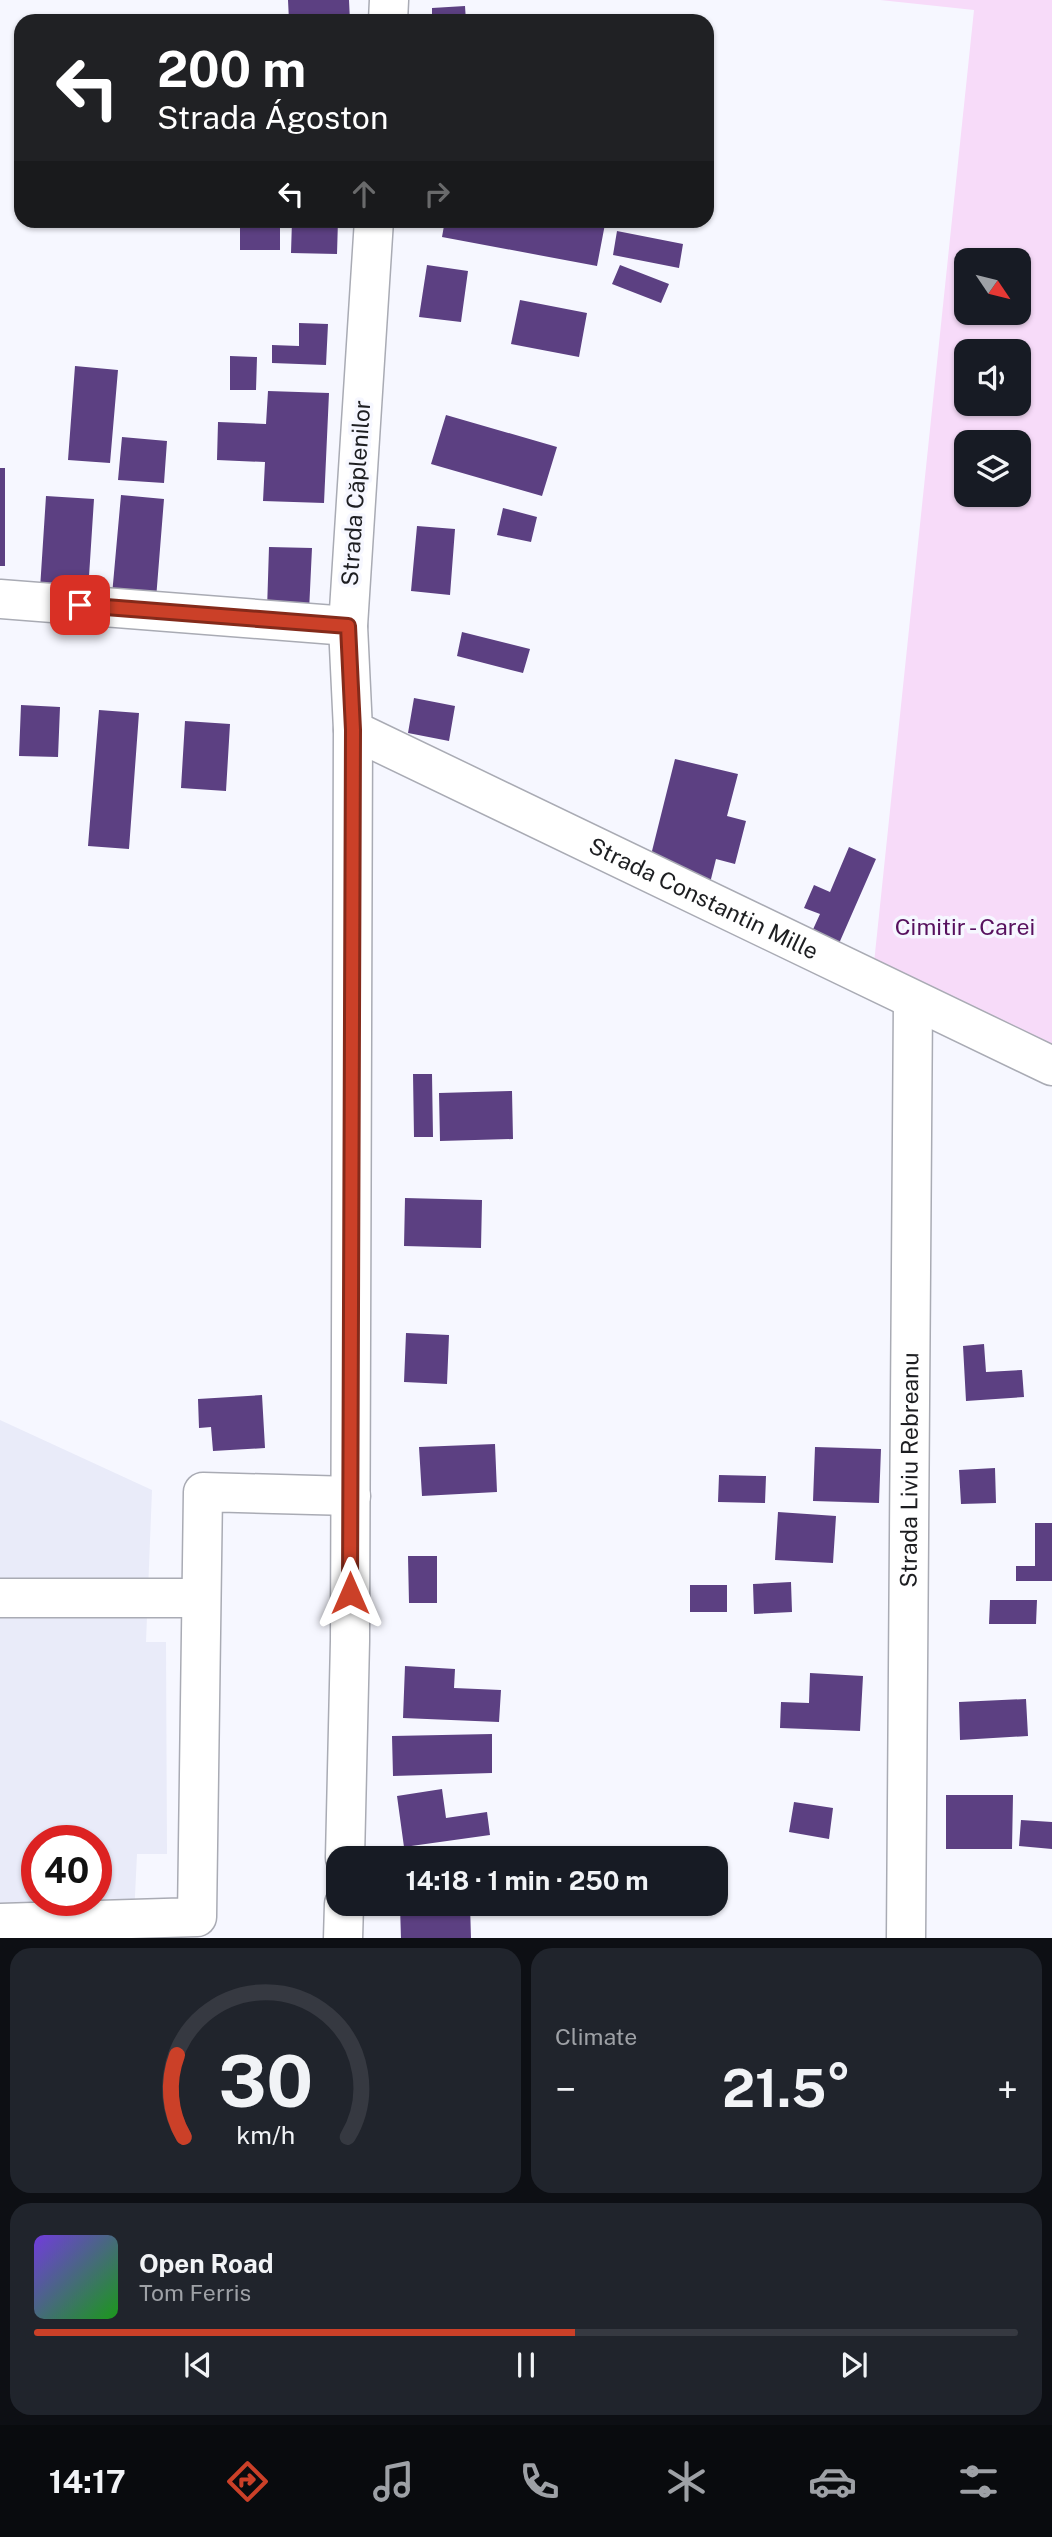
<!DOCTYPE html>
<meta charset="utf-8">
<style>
body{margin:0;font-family:"Public Sans",sans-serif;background:#20242c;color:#f1f3f6;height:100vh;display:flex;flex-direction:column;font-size:26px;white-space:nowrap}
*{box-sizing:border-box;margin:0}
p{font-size:23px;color:#9ea1a6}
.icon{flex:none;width:38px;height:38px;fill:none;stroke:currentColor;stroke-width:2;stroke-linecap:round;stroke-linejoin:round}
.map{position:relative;height:1938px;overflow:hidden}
.side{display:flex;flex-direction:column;gap:10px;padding:10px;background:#0d0f14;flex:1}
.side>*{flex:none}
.hud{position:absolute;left:14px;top:14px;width:700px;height:214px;border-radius:21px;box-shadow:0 2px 5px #0004;background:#202124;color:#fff;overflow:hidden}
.needle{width:46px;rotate:125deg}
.buttons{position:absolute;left:954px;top:248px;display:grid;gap:14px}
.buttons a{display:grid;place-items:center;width:77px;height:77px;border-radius:14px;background:#171b24;box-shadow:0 2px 5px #0004;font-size:35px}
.speed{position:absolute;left:21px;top:1825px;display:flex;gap:14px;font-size:35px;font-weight:700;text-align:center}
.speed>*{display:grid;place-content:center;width:91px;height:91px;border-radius:50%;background:#171b24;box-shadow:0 2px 5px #0004;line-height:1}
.speed .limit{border:10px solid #d22;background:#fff;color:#111}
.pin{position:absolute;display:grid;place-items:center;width:60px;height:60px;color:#fff;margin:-30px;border-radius:14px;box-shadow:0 4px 10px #0006}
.me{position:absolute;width:77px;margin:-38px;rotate:0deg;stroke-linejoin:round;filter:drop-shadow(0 0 5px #0008)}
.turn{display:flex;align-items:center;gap:24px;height:147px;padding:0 28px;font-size:32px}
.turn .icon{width:91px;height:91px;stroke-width:2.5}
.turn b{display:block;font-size:49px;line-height:60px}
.lanes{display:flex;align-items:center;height:66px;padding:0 28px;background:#0003;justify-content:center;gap:35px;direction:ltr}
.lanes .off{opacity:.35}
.big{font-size:52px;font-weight:700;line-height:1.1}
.side .tile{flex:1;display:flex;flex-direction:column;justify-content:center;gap:10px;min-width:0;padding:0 24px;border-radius:21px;background:#20242c}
.side .dial{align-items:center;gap:0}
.dial svg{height:182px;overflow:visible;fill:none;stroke:#363941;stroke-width:7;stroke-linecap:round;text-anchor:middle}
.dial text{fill:#f1f3f6;stroke:none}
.song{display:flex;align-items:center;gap:21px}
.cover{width:84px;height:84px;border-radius:10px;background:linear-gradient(135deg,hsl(260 70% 55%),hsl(120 70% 35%))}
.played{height:7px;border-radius:4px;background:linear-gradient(90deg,#cb4028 55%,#363941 55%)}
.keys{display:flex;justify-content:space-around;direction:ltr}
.heat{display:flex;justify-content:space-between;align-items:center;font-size:38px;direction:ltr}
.side .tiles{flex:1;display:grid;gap:10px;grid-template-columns:1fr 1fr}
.tile:last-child{grid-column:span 2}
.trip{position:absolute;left:326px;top:1846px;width:402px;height:70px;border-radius:21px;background:#171b24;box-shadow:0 2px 5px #0004;font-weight:700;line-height:70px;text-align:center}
.menu{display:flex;height:112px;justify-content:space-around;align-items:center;background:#090b0e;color:#9ea1a6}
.menu .icon{width:49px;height:49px}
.menu .active{color:#cb4028}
.menu b{font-size:32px;color:#f1f3f6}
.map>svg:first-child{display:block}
.built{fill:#e9ebf9;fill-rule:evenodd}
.green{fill:#f7dbf9;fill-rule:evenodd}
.building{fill:#5c4082}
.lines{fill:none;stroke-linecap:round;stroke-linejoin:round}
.minor-casing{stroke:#a9abb4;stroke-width:41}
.major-casing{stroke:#a9abb4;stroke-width:41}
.minor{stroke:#fff;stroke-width:38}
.major{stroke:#fff;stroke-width:38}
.route-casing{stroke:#842a1a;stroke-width:18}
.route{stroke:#cb4028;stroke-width:12}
.labels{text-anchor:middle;stroke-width:7;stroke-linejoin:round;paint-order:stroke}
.street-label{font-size:23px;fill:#1d1e21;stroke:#f6f7ff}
.park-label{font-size:23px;fill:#57115e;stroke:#f6f7ff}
</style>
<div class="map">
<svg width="1052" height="1939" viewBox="0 0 1052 1939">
<rect width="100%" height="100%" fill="#f6f7ff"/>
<!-- built -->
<path class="built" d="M0,1420L152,1490L146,1642H166L167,1854H137L133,1938L0,1939ZM37,1841H96V1900H37Z"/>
<!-- green -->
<path class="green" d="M880,0H1052V1070L872,982L974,10ZM966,261H1018V313H966ZM966,352H1018V404H966ZM966,443H1018V495H966Z"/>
<!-- building -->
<path class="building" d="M288,0H349L350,21H289Z
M465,6L466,21H432V8Z
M240,220H280V250H240Z
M292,220H338L337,254L291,253Z
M445,220H588L605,224L597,266L442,237Z
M617,231L683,244L679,268L613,255Z
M427,265L468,271L461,322L419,317Z
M620,265L669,284L661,303L612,284Z
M520,300L587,313L579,357L511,344Z
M299,323L328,324L326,365L272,363V345L299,346Z
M230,356L257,357L256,390H230Z
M75,366L118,370L110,463L68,460Z
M268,391L329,393L324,503L263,501L265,462L217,460L218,422L266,424Z
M446,415L557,447L542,496L431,464Z
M122,437L167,441L164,483L118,480Z
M0,468H5V566H0Z
M121,495L164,499L156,599L112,595Z
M46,496L94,499L88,592L40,589Z
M503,508L537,517L531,542L497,535Z
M417,526L455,529L450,595L411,591Z
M269,547L312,548L309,611L267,610Z
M462,632L530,649L523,673L457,656Z
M414,698L455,706L449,741L408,733Z
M21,705L60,707L58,757L19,756Z
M99,710L139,713L129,849L88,846Z
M185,721L230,724L226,791L181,788Z
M675,759L738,774L727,816L746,821L735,864L716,859L710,883L648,867Z
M849,847L876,859L837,948L810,936L820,914L804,908L814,885L830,892Z
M413,1074H432L433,1137H414Z
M512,1091L513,1139L440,1141L439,1093Z
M405,1198L482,1200L481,1248L404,1246Z
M406,1333L449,1335L447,1384L404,1382Z
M984,1344L986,1372L1022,1370L1024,1397L966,1401L963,1346Z
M262,1395L265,1448L213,1451L211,1427L199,1428L198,1399Z
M495,1444L497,1492L422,1496L419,1447Z
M815,1447L881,1449L879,1503L813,1501Z
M995,1468L996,1503L961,1504L959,1470Z
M719,1475L766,1476L765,1503L718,1502Z
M778,1512L836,1516L833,1563L775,1560Z
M1035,1523H1052V1581H1016V1566H1035Z
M408,1556H437V1603H409Z
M791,1582L792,1612L754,1614L753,1584Z
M690,1585H727V1612H690Z
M990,1600H1037L1036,1624H989Z
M405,1666L455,1669L454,1688L501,1690L499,1722L403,1718Z
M810,1673L863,1676L860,1731L780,1728L781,1702L809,1703Z
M1026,1699L1028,1736L960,1740L959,1702Z
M492,1734V1773L393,1776L392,1736Z
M442,1789L446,1818L487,1812L490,1835L404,1847L397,1796Z
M946,1795H1013L1012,1849H946Z
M794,1802L833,1808L829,1839L789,1832Z
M1021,1820L1052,1822V1849L1019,1846Z
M470,1904L471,1939H401L400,1906Z"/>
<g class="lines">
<!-- minor casing -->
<g class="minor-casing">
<g id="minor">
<path d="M0,1598H201"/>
<path d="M345,1858L350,1641L353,730"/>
<path d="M0,1923L197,1917L203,1492L351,1496"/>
<path d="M343,1939L344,1904"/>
<path id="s1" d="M906,1939L913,1001"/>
</g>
</g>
<!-- major casing -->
<g class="major-casing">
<g id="major">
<path d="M388,21L389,0"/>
<path id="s2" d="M374,220L348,626L353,730L1052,1066"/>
<path d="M0,599L348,626"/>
</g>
</g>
<!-- minor -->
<use href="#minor" class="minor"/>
<!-- major -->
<use href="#major" class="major"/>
</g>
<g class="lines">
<!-- route casing -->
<g class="route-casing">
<path id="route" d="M80,605L348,626L353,730L350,1593"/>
</g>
<!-- route -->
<use href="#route" class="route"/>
</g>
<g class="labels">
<!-- street labels -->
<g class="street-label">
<text transform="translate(356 493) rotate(-86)" y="8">Strada Căplenilor</text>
<text dy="8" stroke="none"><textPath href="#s2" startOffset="900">Strada Constantin Mille</textPath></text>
<text dy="8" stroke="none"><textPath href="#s1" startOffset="469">Strada Liviu Rebreanu</textPath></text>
</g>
<!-- park labels -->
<g class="park-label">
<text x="965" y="935">Cimitir - Carei</text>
</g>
</g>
</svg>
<div class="buttons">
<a><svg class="needle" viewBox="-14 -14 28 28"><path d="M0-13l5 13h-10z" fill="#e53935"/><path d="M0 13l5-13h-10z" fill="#9ea1a6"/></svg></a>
<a><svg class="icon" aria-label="sound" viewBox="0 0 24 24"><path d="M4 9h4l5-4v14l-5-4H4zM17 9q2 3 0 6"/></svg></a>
<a><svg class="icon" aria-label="layers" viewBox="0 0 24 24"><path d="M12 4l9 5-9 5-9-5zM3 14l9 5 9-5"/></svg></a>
</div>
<div class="speed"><div class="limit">40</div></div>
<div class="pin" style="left:80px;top:605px;background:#d93025"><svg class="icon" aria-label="arrive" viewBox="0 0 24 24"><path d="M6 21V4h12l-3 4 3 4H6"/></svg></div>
<svg class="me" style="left:350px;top:1593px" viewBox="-20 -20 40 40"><path d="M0-17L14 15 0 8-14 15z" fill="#cb4028" stroke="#fff" stroke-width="4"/></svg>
<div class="trip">14:18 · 1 min · 250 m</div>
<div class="hud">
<div class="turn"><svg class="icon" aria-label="left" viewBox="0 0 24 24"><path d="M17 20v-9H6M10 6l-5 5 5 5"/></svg><div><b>200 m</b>Strada Ágoston</div></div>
<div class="lanes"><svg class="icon" aria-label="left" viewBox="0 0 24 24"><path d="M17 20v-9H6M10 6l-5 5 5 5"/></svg><svg class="icon off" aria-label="ahead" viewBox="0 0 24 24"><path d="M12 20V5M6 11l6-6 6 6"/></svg><svg class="icon off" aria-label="right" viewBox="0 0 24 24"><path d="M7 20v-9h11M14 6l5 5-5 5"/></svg></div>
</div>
</div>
<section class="side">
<div class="tiles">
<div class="tile dial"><svg viewBox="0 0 100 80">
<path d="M14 69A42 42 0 1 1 86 69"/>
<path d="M14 69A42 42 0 0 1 11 33" stroke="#cb4028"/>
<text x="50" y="56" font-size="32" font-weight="700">30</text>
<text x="50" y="72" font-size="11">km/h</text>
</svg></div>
<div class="tile"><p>Climate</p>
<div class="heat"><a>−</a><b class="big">21.5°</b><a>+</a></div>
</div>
<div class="tile">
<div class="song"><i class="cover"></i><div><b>Open Road</b><p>Tom Ferris</p></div></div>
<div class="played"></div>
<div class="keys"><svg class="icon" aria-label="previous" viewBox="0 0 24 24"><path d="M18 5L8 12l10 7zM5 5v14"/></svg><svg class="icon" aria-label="pause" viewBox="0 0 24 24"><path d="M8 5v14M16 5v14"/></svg><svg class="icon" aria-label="next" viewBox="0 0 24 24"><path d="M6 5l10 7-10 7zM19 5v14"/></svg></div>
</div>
</div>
</section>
<nav class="menu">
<b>14:17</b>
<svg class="icon active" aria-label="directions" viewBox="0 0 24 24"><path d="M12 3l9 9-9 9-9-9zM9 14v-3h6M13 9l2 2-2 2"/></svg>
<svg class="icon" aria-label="music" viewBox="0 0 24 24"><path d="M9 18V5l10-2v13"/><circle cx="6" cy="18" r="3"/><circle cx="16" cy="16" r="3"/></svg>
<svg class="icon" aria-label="phone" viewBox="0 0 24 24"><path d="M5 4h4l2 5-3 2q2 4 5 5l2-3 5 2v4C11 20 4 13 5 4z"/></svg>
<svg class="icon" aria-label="climate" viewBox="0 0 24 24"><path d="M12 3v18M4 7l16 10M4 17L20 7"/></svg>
<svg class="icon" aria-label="car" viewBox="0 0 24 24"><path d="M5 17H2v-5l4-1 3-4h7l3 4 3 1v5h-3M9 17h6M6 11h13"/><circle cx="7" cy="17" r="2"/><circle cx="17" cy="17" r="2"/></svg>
<svg class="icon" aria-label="filters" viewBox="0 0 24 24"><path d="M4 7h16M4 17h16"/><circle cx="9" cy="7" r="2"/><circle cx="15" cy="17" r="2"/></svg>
</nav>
